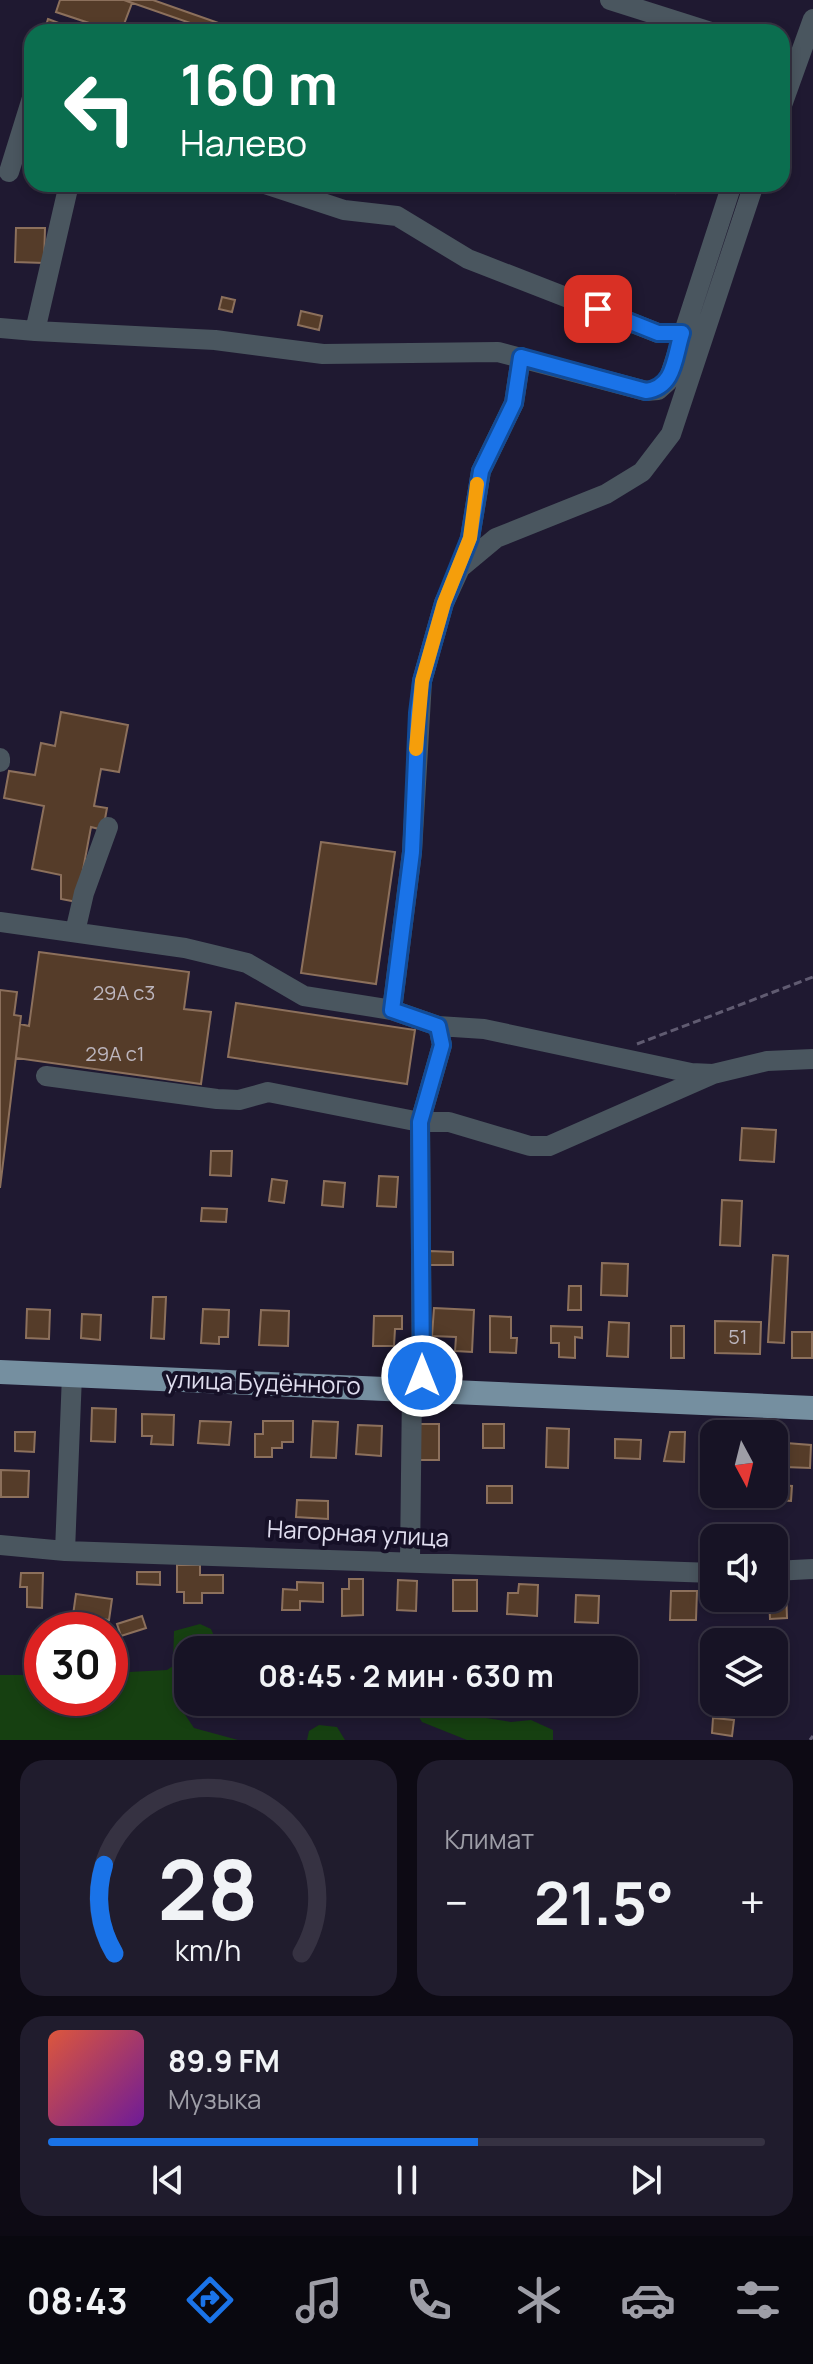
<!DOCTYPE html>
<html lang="ru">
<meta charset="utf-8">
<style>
body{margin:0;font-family:Manrope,sans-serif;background:#201c2d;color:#f1f3f6;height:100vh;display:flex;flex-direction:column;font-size:30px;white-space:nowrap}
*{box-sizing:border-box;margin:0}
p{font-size:26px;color:#9e9ea7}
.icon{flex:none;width:44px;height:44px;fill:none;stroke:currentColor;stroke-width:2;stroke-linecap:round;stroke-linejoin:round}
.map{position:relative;height:1740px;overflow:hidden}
.details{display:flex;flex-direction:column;gap:20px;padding:20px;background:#0d0a14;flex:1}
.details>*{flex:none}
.top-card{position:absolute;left:24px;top:24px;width:766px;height:168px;border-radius:24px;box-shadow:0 4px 12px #0003,0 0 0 2px #363242;background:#0b6e4f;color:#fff;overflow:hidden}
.needle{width:52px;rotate:173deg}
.fabs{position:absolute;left:700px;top:1420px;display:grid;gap:16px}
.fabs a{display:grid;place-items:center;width:88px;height:88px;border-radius:16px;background:#171325;box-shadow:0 4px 12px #0003,0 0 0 2px #363242;font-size:40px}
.speed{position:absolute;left:24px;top:1612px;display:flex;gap:16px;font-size:40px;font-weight:700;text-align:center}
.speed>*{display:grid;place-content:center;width:104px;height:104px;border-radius:50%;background:#171325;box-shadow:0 4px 12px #0003,0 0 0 2px #363242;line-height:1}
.speed .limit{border:12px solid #d22;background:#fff;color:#111}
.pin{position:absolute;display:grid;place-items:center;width:68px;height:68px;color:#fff;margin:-34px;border-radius:16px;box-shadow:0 4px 12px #0006}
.me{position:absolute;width:88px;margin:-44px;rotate:0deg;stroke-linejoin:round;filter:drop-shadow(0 0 6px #0008)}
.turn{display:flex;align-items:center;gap:28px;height:168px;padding:0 24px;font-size:36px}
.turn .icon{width:104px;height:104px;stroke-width:2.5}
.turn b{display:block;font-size:56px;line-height:68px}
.big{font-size:60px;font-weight:700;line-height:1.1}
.details .tile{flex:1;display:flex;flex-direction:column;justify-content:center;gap:12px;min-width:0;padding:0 28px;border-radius:24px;background:#201c2d}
.details .dial{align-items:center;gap:0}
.dial svg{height:208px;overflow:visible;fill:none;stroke:#363242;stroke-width:7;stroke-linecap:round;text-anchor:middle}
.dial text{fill:#f1f3f6;stroke:none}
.song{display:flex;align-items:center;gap:24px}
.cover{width:96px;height:96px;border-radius:12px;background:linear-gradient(135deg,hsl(10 70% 55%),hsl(280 70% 35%))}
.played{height:8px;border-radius:4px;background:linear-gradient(90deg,#1a73e8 60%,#363242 60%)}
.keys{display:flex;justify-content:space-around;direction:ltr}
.heat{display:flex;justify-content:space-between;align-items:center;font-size:44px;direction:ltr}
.details .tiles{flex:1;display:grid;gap:20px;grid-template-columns:1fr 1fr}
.tile:last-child{grid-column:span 2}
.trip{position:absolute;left:174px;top:1636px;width:464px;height:80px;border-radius:24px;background:#171325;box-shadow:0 4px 12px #0003,0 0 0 2px #363242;font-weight:700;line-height:80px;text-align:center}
.dock{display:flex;height:128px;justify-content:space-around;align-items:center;background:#09080f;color:#9e9ea7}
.dock .icon{width:56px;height:56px}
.dock .selected{color:#1a73e8}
.dock b{font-size:36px;color:#f1f3f6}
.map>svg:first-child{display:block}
.green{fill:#164011}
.building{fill:#553c29;stroke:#8c705c;stroke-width:2}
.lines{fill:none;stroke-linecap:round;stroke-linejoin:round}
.path{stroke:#605b71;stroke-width:3;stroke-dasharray:8 4;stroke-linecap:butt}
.minor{stroke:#4a565f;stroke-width:20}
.major{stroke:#758fa0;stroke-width:24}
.route-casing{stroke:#114b97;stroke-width:20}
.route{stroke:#1a73e8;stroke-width:14}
.slow{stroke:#f59e0b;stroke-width:14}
.labels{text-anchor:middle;stroke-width:8;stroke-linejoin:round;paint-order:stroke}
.number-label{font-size:20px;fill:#bdb6be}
.street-label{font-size:24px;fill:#e0deef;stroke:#161027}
</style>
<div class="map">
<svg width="813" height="1740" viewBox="0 0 813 1740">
<rect width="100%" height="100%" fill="#1f1931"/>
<!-- green -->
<path class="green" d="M200,1624L211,1629L214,1636L208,1650H188V1676L180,1686L182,1710L194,1728L238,1740H0V1675H42V1698H110V1673L167,1670L173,1666L174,1631Z
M428,1704L480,1717L511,1722L531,1720L553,1730V1740H467L422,1722L417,1714L419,1706Z
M319,1725L337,1727L345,1740H307L309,1731Z"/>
<!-- building -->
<path class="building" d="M60,0H124L132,3L121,32H96L98,26L56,12Z
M124,0H153L244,32H216Z
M48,19L59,23L56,32H44Z
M651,184H679L675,193Z
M16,228H45L44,263L15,262Z
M222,297L235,300L232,312L219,309Z
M301,311L322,316L319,330L298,325Z
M61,712L128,725L119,772L101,769L94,806L107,808L103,830L91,827L77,902L61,899V875L32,869L44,806L4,798L9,771L35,775L41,743L55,746Z
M321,842L395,852L376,984L301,973Z
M39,952L189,972L184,1009L211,1012L201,1084L16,1058L20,1024L29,1026Z
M0,990L17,992L14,1015L21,1016L0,1188Z
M236,1003L415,1030L407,1084L228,1057Z
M742,1128L776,1130L774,1162L740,1160Z
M211,1151H232L231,1176L210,1175Z
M379,1176L398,1177L396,1207L377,1206Z
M272,1179L287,1181L284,1203L269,1201Z
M324,1181L345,1183L343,1207L322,1205Z
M722,1200L742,1201L740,1246L720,1245Z
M202,1208L227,1209L226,1222L201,1221Z
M430,1251L453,1252V1265H430Z
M773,1255L788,1256L784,1343L768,1342Z
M602,1263L628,1264L627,1296L601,1295Z
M569,1286H581V1310H568Z
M153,1297H166L164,1339L151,1338Z
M434,1308L474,1310L472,1352L455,1351L456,1337L432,1336Z
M27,1309L50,1310L49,1339L26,1338Z
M203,1309L229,1310L228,1337H219V1344L201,1343Z
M261,1310L289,1311L288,1346L259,1345Z
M82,1314L101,1315L100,1340L81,1338Z
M374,1316H402V1329H395L394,1346H373Z
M490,1316L511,1317V1338H517L516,1353L490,1352Z
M715,1321L761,1322L760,1354L715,1353Z
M609,1322L629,1323L628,1357L607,1356Z
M551,1326L582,1327V1338L575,1337V1358L559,1357V1343H551Z
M671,1326H684V1358H671Z
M792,1332H812V1358H792Z
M92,1408L116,1409L115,1442L91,1441Z
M142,1414L174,1415L173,1445L151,1444L152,1436H142Z
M200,1421L231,1422L229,1445L198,1443Z
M263,1421H293V1442H282V1448H272V1457H255V1434H263Z
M313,1421L338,1422L336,1458L311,1457Z
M420,1424H439V1460H420Z
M483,1424H504V1448H483Z
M358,1425L382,1426L381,1456L356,1454Z
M547,1428L569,1429L568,1468L546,1467Z
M15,1432H35L34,1452L15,1451Z
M670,1432H685L684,1462L664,1461Z
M615,1439L641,1440L640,1459L615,1458Z
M786,1443L811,1445L810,1468L785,1467Z
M1,1470L29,1471L28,1497H1Z
M778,1485L792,1486L791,1501L777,1500Z
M487,1486H512V1503H487Z
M297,1500L328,1501V1519L296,1517Z
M177,1565H200V1575H223V1593H202V1603H184V1592H177Z
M137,1572H160V1585L137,1584Z
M21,1573H43L42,1608L27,1607V1587H20Z
M349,1579H363V1615L342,1616V1589H349Z
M398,1580L417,1581L416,1611L397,1610Z
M453,1580H477V1611H453Z
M297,1582L323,1583V1602L300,1601V1610H282L283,1589L297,1590Z
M519,1584L538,1585L537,1616L507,1614L508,1593H518Z
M774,1589H786L787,1618L770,1619L769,1598H774Z
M671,1591H697L696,1620H670Z
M76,1594L112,1599L109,1620L73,1615Z
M576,1595L599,1596L598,1623L575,1622Z
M142,1616L146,1628L121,1636L117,1624Z
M713,1718L734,1720L732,1736L712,1733Z"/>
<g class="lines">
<!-- path -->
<path class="path" d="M637,1044L813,977
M810,1740L813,1736"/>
<!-- minor -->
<path class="minor" d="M610,0L711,32
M782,105L813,19
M9,172L32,98
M265,184L344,210L397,216L468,259L658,333H682
M0,328L35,331L69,184
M35,331L215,340L323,354L498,352L646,391L658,390L668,381L732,184
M461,566L470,538L481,471L514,403L521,357
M0,762V758
M0,922L185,948L247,963L304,996L392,1010L438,1026L442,1045L420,1122L422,1388
M75,932L84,893L108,827
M392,1010L412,852L422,681L444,603L460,568L496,538L606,494L642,472L671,434L754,184
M438,1026L484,1029L691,1073L713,1074L767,1061L813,1059
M46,1076L217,1099L239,1100L268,1092L420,1122H449L530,1146H549L713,1074
M0,1545L65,1551L714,1573
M65,1551L72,1375
M410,1561L412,1388
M774,1571L813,1569"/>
<!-- major -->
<path class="major" d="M0,1372L813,1408"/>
</g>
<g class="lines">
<!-- route casing -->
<g class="route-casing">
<path id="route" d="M422,1376L420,1122L442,1045L438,1026L392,1010L412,852L418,713L422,681L444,603L470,538L481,471L514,403L521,357L646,391C675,387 674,358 682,333H658L598,309"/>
</g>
<!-- route -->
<use href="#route" class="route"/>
<!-- slow -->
<path class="slow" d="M416,749L422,681L444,603L470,538L477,484"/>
</g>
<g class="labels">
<!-- number labels -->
<g class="number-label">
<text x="124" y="1000">29А с3</text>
<text x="115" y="1061">29А с1</text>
<text x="738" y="1344">51</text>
</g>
<!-- street labels -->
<g class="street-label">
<text transform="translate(263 1383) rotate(2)" y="8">улица Будённого</text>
<text transform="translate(358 1534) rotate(3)" y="8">Нагорная улица</text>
</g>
</g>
</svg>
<div class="fabs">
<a><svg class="needle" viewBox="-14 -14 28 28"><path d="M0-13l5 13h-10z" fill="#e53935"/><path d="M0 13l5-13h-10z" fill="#9e9ea7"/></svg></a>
<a><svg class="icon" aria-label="sound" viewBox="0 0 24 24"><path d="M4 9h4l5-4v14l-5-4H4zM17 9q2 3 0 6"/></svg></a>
<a><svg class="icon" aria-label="layers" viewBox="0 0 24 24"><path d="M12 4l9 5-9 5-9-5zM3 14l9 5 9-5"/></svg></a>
</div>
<div class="speed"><div class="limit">30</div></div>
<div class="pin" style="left:598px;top:309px;background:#d93025"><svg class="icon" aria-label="arrive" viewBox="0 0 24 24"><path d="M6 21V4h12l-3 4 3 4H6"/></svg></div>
<svg class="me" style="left:422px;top:1376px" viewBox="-20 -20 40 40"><circle r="17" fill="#1a73e8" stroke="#fff" stroke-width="3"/><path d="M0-11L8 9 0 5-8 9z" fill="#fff"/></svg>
<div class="trip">08:45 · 2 мин · 630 m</div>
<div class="top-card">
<div class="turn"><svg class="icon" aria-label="left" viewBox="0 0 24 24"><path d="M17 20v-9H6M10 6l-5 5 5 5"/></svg><div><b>160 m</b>Налево</div></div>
</div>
</div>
<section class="details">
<div class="tiles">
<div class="tile dial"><svg viewBox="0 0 100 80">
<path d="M14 69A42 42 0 1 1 86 69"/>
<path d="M14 69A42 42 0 0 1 10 35" stroke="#1a73e8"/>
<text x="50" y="56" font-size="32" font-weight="700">28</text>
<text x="50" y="72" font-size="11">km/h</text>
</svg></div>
<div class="tile"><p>Климат</p>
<div class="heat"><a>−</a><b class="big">21.5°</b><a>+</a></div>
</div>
<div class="tile">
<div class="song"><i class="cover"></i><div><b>89.9 FM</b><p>Музыка</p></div></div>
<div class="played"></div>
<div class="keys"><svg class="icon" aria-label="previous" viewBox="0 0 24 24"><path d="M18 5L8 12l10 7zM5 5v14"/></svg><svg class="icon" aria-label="pause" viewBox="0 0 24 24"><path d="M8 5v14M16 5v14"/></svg><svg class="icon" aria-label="next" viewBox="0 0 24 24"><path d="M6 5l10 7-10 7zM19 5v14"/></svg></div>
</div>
</div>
</section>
<nav class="dock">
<b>08:43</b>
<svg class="icon selected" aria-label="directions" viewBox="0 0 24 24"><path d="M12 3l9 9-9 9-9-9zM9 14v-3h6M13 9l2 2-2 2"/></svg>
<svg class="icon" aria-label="music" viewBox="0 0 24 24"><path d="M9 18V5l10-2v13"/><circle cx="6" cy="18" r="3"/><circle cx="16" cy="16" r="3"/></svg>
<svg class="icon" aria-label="phone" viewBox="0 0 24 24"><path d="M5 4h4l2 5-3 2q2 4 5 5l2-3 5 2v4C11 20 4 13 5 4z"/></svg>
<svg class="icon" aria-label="climate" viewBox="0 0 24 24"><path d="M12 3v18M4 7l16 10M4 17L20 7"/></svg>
<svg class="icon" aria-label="car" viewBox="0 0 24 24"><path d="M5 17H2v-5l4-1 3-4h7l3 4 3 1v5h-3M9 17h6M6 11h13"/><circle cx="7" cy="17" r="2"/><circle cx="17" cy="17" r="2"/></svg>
<svg class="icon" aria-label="filters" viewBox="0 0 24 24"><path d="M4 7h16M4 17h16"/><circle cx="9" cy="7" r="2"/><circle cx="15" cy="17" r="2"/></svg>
</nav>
